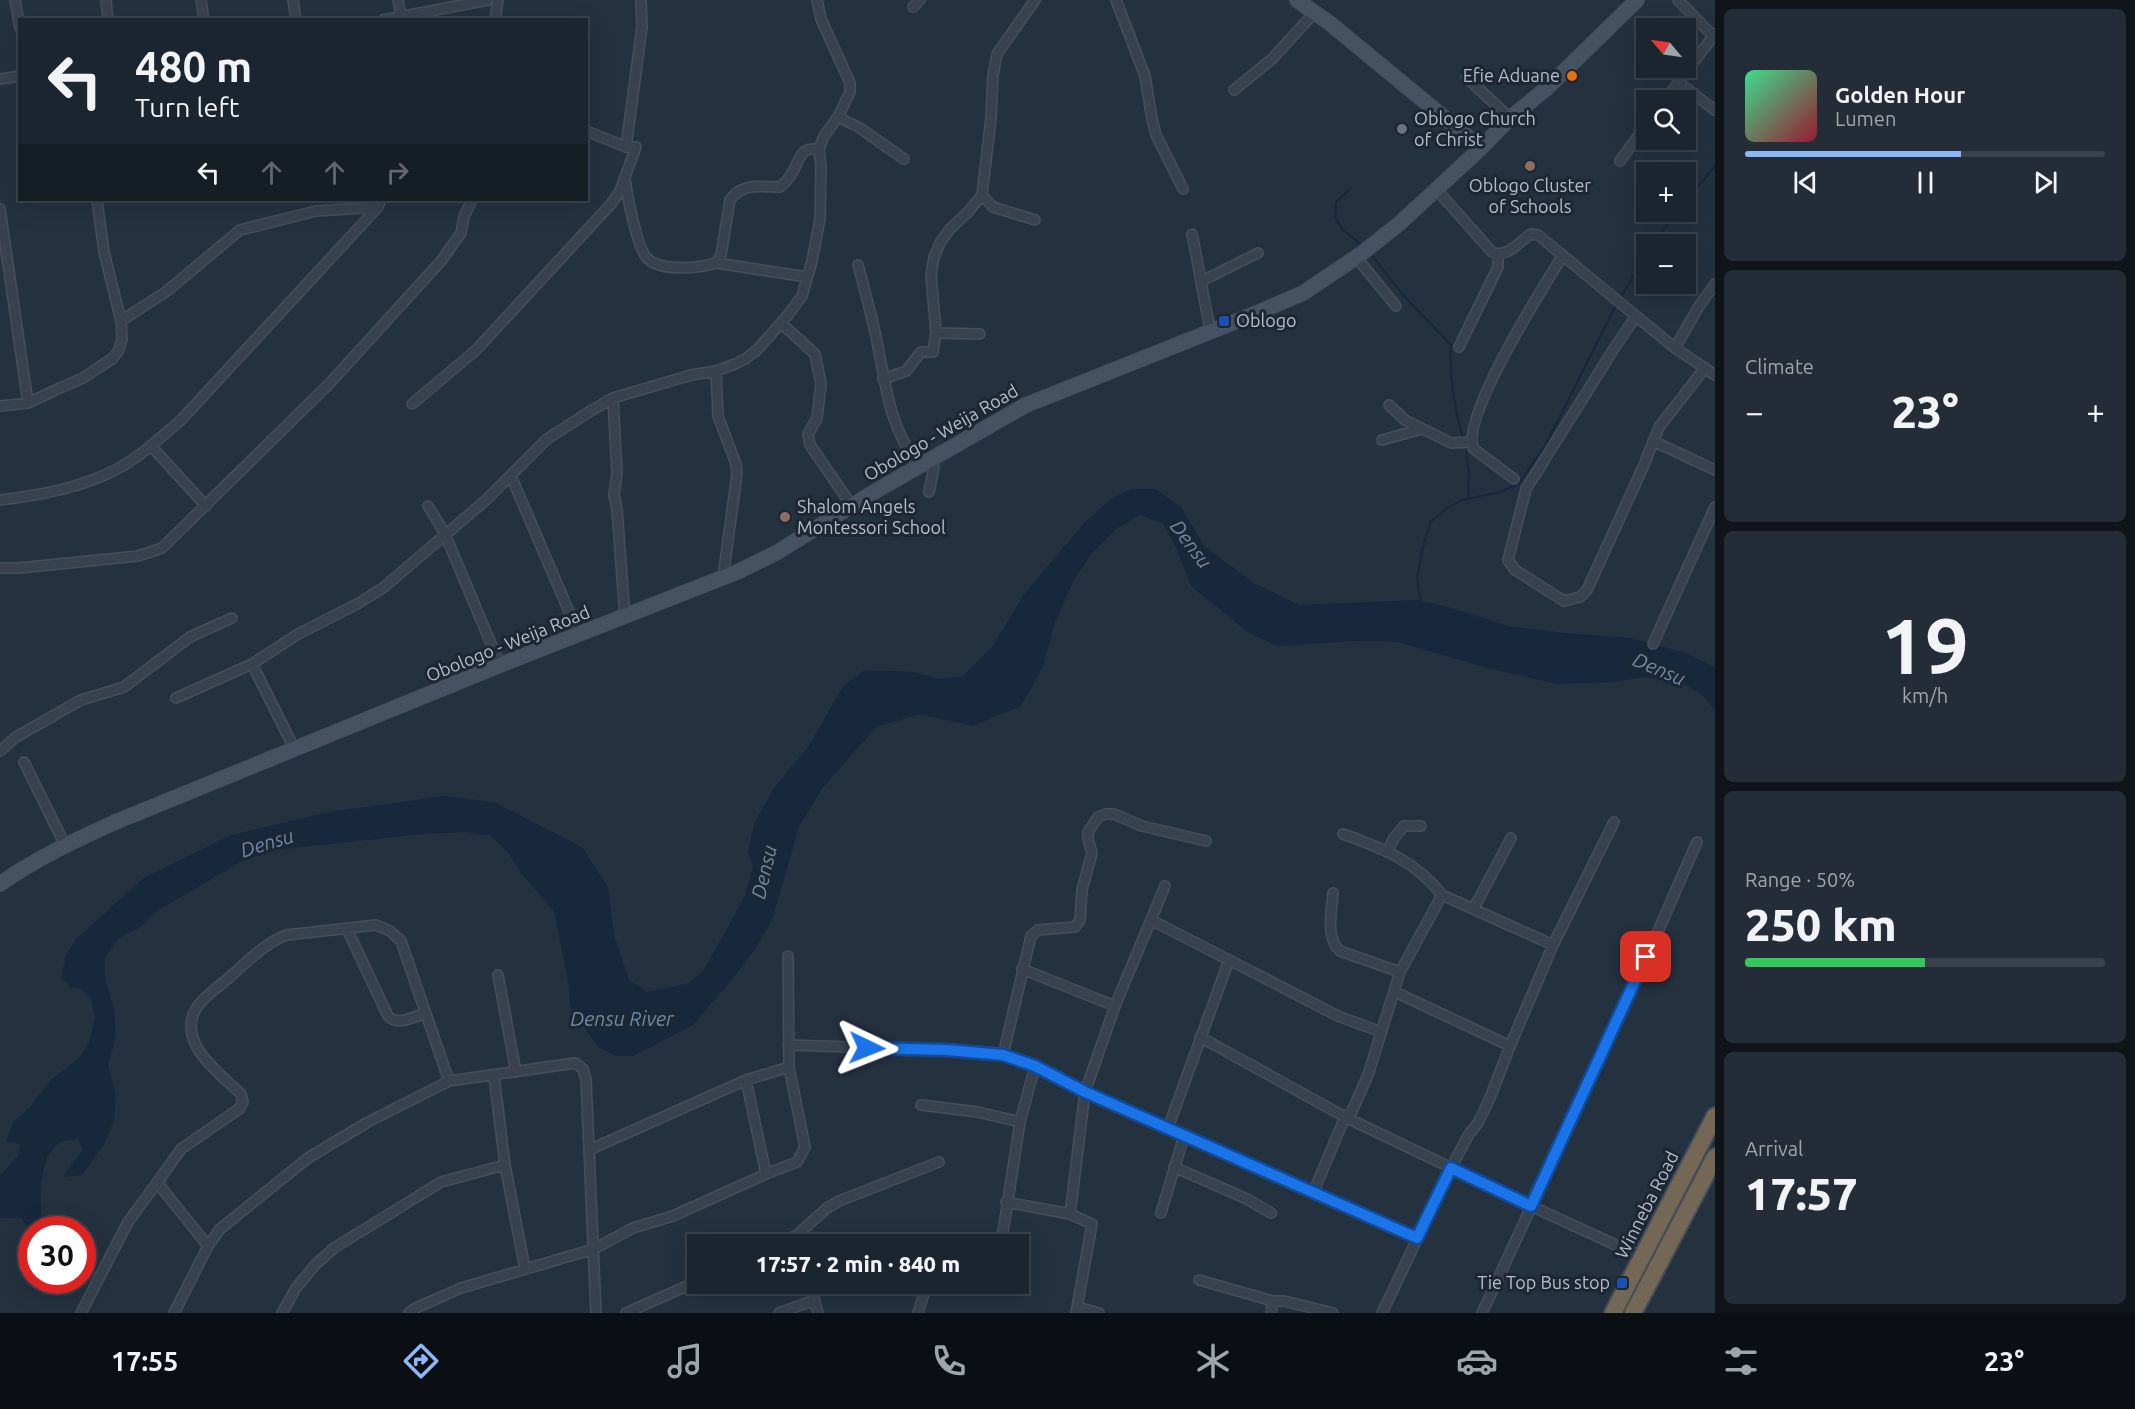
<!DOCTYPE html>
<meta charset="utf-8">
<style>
body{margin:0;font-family:Ubuntu,sans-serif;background:#242d37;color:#f1f3f6;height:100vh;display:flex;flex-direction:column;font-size:22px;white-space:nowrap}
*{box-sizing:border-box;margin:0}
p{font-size:20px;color:#a0a5aa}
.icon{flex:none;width:33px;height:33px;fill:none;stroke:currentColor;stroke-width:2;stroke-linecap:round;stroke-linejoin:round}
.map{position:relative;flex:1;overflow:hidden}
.drawer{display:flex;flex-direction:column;gap:9px;padding:9px;background:#0f141a;width:420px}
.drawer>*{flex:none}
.hud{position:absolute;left:18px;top:18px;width:570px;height:183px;border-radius:0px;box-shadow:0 6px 24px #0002,0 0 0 2px #39424b;background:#1b252f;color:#f1f3f6;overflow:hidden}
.needle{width:39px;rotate:299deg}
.controls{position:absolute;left:1636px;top:18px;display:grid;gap:12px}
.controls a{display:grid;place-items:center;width:60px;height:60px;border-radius:0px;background:#1b252f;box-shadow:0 6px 24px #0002,0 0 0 2px #39424b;font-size:30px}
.speed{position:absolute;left:18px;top:1216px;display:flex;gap:12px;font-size:30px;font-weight:700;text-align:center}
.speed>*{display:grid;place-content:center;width:78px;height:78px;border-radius:50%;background:#1b252f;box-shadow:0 6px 24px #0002,0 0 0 2px #39424b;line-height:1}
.speed .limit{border:9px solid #d22;background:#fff;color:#111}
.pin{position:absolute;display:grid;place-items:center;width:51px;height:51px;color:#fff;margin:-26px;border-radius:12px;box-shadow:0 3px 9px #0006}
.me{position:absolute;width:66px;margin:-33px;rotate:92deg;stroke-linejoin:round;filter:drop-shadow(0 0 4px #0008)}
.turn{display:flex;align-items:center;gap:21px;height:126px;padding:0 18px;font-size:27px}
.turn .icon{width:78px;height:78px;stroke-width:2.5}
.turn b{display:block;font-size:42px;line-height:51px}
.lanes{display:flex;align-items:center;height:57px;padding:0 18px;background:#0003;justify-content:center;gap:30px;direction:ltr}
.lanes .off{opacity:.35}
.big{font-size:45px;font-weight:800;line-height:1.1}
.drawer .widget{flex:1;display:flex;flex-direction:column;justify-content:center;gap:9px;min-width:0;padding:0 21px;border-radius:9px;background:#242d37}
.drawer .dial{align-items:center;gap:0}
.dial b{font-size:78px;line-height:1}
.song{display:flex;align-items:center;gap:18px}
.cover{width:72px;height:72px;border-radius:9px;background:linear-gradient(135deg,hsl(150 70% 55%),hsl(350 70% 35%))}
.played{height:6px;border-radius:3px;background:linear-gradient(90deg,#8bb9f8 60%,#39424b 60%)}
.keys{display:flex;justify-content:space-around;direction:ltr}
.heat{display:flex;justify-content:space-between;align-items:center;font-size:33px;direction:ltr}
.charge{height:9px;border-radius:4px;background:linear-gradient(90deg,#34c759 50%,#39424b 0)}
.trip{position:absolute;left:687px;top:1234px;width:342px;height:60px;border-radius:0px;background:#1b252f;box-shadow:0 6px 24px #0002,0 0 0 2px #39424b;font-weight:800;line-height:60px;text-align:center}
.tabs{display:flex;height:96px;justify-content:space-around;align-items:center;background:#0b0f13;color:#a0a5aa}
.tabs .icon{width:42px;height:42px}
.tabs .on{color:#8bb9f8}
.tabs b{font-size:27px;color:#f1f3f6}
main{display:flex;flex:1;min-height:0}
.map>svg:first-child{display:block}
.water{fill:#17283d}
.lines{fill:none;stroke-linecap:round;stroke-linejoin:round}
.stream{stroke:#17283d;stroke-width:2}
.street-casing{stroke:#454e5b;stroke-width:12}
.secondary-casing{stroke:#454e5b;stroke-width:16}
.highway-casing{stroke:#434d59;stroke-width:20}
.street{stroke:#38424f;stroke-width:9}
.secondary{stroke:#465262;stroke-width:14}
.highway{stroke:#756755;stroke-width:16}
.route-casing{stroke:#114b97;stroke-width:15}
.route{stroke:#1a73e8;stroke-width:10}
.food-dot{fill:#e8710a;stroke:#1d2734;stroke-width:2}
.worship-dot{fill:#6b7280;stroke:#1d2734;stroke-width:2}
.education-dot{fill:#8d6e63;stroke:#1d2734;stroke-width:2}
.transit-dot{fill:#1a4fb4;stroke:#1d2734;stroke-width:2}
.labels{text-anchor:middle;stroke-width:6;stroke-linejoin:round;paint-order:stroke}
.poi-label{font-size:18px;fill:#b5bdc9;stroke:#1d2734;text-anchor:start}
.street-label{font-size:18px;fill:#b5bdc9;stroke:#1d2734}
.water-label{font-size:20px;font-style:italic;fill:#6e89a8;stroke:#1d2734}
</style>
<main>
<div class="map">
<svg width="1715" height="1313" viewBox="0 0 1715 1313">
<rect width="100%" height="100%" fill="#24313f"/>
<!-- water -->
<path class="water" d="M1131,489H1155L1181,507L1205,547L1254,583L1299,605L1417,600L1451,608L1508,626L1565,633L1631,638L1685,653L1715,667V710L1703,695L1680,682L1646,677L1612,682L1558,684L1491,669L1398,642L1355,641L1278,646L1249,633L1191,586L1176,547L1163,524L1140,515L1116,529L1092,553L1075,578L1055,622L1043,666L1021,706L972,726L920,714L876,727L821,790L799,827L773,917L758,945L730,982L693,1025L633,1056H617L598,1047L570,1005L569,986L554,911L520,872L508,852L491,836L465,832L423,834L274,850L239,863L155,912L142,926L118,939L105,958V978L114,1010L116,1037L108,1064L116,1097L114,1121L104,1144L82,1175L63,1177L83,1149L78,1139C72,1140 64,1140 59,1143C37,1157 39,1207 43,1230H32L31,1235L22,1218H0V1176L18,1156L20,1144L6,1142L13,1122L29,1108L51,1080L81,1056L89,1042L95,1019L91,999L82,989L71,987L61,978L66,956L76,939L145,877L232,835L329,812L444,796L494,802L582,847L608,887L614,935L629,980L648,992L689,983L704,970L745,896L753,866L748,852L754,824L773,789L809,746L843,686L865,670L913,672L939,679L963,676L993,646L1024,594L1085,522L1111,499Z"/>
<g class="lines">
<!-- stream -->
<path class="stream" d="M1350,189L1336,202L1335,217L1343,230L1362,245
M1686,201L1715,166
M1653,244L1677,212
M1370,253L1403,295L1451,345C1449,377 1454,407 1463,438
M1620,298L1647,254
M1466,452L1469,474L1468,497
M1421,603L1417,578L1423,547L1431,521L1446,509L1462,500L1501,492L1519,483L1545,446L1617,303"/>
<!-- street casing -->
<g class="street-casing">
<path id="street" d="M15,0L20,28
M106,0L108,20
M201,0L204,20
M293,0L296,20
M398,0L401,16
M1116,0L1145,76L1152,119L1156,135L1183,189
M1678,0L1713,36
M913,7L920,0
M383,20L488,0
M495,20L498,0
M1466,77L1510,118
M0,79L20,76
M1679,83L1715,110
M1234,90L1272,59L1315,12
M1665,100L1715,34
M838,117L860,128L904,159
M626,147L642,27L641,0
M1620,161L1647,124
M625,178C627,194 637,250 648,259C662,272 700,268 716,263L721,255L730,200C742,182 761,187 780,187C796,175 796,158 805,151C809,148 814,149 819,149
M1436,189L1492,252C1506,259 1519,242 1531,234L1538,235L1636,316
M982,195L993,207L1035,220
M0,209L28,403
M1192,234C1199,267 1203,299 1211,331
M1356,257L1396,306
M716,263L807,277
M858,265C864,287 870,310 875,332C886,382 887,424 919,466
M1202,281L1258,253
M121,321L167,291L240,230L316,211L378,207
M781,323L815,354L821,384L817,418L808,434L810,445L852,506
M936,333L980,334
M1459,347L1498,267V255
M1675,348L1699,306L1715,284
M1705,368L1659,427L1644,465L1587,590L1580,597L1564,601L1515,570L1508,560L1526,489L1615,347L1636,316L1675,348L1715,375
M716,371L718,416L736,464L737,474L723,577
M883,379L906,371L921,352H933L936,333L931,275L934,257L940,243L950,229L969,211L982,195L991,118L993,75L997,54L1035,0
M613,398L617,473L614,495L617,509L625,618
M412,404L476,350L611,204L620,191L636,147H626L586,131
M1389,405L1405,420L1451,443L1471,442
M0,406L28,403L60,388L83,378L113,358L119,350L122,339L121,321L104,252L97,200
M1382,440L1422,429
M1653,441L1715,470
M151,446L206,506
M511,476L579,635
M1514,479L1474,449C1459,419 1544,286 1563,255
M929,492L934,467L932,458
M0,500C41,495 81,488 117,469C141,456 161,437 181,420L378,207L381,200
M428,506L445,534L500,665
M0,568H19L138,556L162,548L329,384L441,261L461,233L464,216L472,200
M1653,644L1715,507
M252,664L298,634L359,603L384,587L486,500L547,439L589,412L613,398L691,375L716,371L735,364L745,359L757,350L787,316L802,296L812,261L820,219L821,166L819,149L824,136L838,117L850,92V83L821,19L817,0
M176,698L252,664L295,750
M0,751L16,737L81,700L124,687L190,637L232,618
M24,762L65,845
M1343,834C1382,848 1416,861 1442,895L1553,945
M1388,850L1394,838L1404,826H1421
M1474,908L1511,838
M1151,920L1229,960
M347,929L388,1016C398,1026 414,1017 425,1013
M1022,969L1115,1006
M1400,972L1442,895
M498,975L516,1072
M1395,992L1510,1046
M1200,1037L1345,1117L1531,1206L1642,1257
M788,1045L947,1050L1003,1055L1035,1066L1085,1092L1417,1238
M1003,1055L1031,936L1038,930L1075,927L1080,920L1082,890L1092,853L1088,839V832L1098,817L1106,814H1114L1142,826L1206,841
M494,1076L505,1165L525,1269
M746,1080L766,1174
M921,1105L978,1112L1020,1122
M1168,1128L1229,960L1338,1016L1381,1032
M589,1150L746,1080L789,1067
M1174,1167L1247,1199L1271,1213
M1313,1193L1345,1117L1352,1111L1368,1075L1400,972L1340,951C1325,938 1332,911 1333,893
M1006,1202L1070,1214
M1161,1213L1184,1136
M774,1245L797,1235L827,1208L839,1201L939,1162
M1001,1245L1020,1122L1035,1066
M208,1246L160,1186L159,1180L181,1149L239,1109L243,1102L241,1094C219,1073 175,1042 197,1007C205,995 221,985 231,976C248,961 266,942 287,935L376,925L390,931L401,941L449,1081
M1199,1280L1273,1301
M810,1284L818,1313
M984,1284H991
M1077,1307L1099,1313
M81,1313L128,1222L159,1180
M174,1313L208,1246L220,1229L308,1158L368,1122L449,1081L575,1063L583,1069L586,1079L596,1313
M282,1313L296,1288L315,1265L334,1248L441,1182L505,1165
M409,1313L416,1308L461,1288L594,1249L633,1228L673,1216L766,1174L797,1162L805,1147L789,1067L788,956
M626,1313L698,1281
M779,1313L815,1300
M918,1313L927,1284
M1076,1313L1092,1224L1070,1214L1085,1092L1115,1006L1165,886
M1271,1313L1273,1301H1284L1333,1313
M1382,1313L1451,1168L1469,1134L1478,1123L1490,1098L1510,1046L1553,945L1614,822
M1482,1313L1638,977L1697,842"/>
</g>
<!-- secondary casing -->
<g class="secondary-casing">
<path id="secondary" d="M1297,0L1332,25L1481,148
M0,884C35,859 74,841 113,823L500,665L737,572L776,553L874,492L1026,405L1252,315L1303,293L1361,254L1400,223L1481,148L1510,118L1547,88L1637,0"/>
</g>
<!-- highway casing -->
<g class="highway-casing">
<path id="highway" d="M1613,1313L1715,1116
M1633,1313L1715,1157"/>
</g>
<!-- street -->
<use href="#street" class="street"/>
<!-- secondary -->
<use href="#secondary" class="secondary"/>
<!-- highway -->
<use href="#highway" class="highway"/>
</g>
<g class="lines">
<!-- route casing -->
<g class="route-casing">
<path id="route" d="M867,1048L947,1050L1003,1055L1035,1066L1085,1092L1417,1238L1451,1168L1531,1206L1646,957"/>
</g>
<!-- route -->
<use href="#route" class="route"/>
</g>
<!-- markers -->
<circle class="food-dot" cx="1572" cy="76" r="6"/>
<circle class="worship-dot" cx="1402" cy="129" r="6"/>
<g class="education-dot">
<circle cx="1530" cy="166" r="6"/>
<circle cx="785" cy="517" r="6"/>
</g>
<g class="transit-dot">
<rect x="1218" y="315" width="12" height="12" rx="3"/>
<rect x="1616" y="1277" width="12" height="12" rx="3"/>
</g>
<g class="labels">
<!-- poi labels -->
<g class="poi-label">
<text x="1560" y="82" text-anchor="end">Efie Aduane</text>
<text x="1414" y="125">Oblogo Church<tspan x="1414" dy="21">of Christ</tspan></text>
<text x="1530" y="192" text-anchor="middle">Oblogo Cluster<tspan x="1530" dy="21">of Schools</tspan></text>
<text x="1236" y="327">Oblogo</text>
<text x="797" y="513">Shalom Angels<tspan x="797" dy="21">Montessori School</tspan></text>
<text x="1610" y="1289" text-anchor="end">Tie Top Bus stop</text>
</g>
<!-- street labels -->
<g class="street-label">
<text transform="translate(941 433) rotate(-30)" y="6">Obologo - Weija Road</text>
<text transform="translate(508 644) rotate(-22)" y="6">Obologo - Weija Road</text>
<text transform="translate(1647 1205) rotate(-63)" y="6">Winneba Road</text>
</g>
<!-- water labels -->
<g class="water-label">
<text transform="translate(1191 544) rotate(53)" y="7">Densu</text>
<text transform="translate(1659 669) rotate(23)" y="7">Densu</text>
<text transform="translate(267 843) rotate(-17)" y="7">Densu</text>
<text transform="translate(764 872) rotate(-77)" y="7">Densu</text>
<text x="622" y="1026">Densu River</text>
</g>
</g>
</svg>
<div class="controls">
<a><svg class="needle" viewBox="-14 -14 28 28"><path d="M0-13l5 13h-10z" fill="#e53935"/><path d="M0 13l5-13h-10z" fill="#a0a5aa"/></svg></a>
<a><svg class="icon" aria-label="search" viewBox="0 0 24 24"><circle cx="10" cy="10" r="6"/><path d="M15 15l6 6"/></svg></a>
<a>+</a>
<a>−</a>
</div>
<div class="speed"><div class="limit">30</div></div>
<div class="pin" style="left:1646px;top:957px;background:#d93025"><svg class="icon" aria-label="arrive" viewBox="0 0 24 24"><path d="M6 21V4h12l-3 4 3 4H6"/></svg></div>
<svg class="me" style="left:867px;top:1048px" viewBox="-20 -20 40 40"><path d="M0-17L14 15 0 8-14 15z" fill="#1a73e8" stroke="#fff" stroke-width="4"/></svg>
<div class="trip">17:57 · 2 min · 840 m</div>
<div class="hud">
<div class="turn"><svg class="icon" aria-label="left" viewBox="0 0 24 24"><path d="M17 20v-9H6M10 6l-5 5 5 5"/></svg><div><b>480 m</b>Turn left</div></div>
<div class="lanes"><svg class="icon" aria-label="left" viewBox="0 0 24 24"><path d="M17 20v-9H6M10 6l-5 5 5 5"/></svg><svg class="icon off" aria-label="ahead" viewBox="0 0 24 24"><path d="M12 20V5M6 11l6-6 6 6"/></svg><svg class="icon off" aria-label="ahead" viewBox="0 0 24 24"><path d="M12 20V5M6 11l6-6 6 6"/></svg><svg class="icon off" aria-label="right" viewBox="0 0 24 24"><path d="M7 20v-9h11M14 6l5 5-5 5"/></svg></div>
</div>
</div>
<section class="drawer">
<div class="widget">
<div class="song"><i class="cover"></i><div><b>Golden Hour</b><p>Lumen</p></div></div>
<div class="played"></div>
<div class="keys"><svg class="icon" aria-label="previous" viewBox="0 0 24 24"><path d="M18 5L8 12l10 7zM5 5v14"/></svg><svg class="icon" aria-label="pause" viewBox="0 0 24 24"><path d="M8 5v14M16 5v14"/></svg><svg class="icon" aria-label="next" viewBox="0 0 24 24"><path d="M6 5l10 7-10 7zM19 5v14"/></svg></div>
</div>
<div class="widget"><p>Climate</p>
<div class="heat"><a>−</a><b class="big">23°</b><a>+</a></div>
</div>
<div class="widget dial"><b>19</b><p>km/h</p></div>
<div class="widget"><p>Range · 50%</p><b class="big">250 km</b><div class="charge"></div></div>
<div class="widget"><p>Arrival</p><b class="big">17:57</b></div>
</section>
</main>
<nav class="tabs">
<b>17:55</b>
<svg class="icon on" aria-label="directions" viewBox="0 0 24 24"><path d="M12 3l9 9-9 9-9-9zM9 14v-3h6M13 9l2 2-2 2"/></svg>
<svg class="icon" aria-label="music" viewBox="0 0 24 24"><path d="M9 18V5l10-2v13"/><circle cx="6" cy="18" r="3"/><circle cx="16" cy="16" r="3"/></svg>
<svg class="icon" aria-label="phone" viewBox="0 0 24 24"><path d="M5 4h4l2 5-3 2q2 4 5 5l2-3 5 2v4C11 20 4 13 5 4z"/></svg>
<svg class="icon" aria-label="climate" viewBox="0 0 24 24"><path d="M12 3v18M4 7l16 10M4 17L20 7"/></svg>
<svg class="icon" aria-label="car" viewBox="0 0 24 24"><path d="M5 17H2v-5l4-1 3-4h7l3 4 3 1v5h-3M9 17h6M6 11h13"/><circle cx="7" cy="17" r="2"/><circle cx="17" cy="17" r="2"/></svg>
<svg class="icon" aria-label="filters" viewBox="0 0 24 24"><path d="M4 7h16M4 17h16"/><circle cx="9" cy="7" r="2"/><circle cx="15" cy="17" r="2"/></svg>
<b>23°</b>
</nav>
